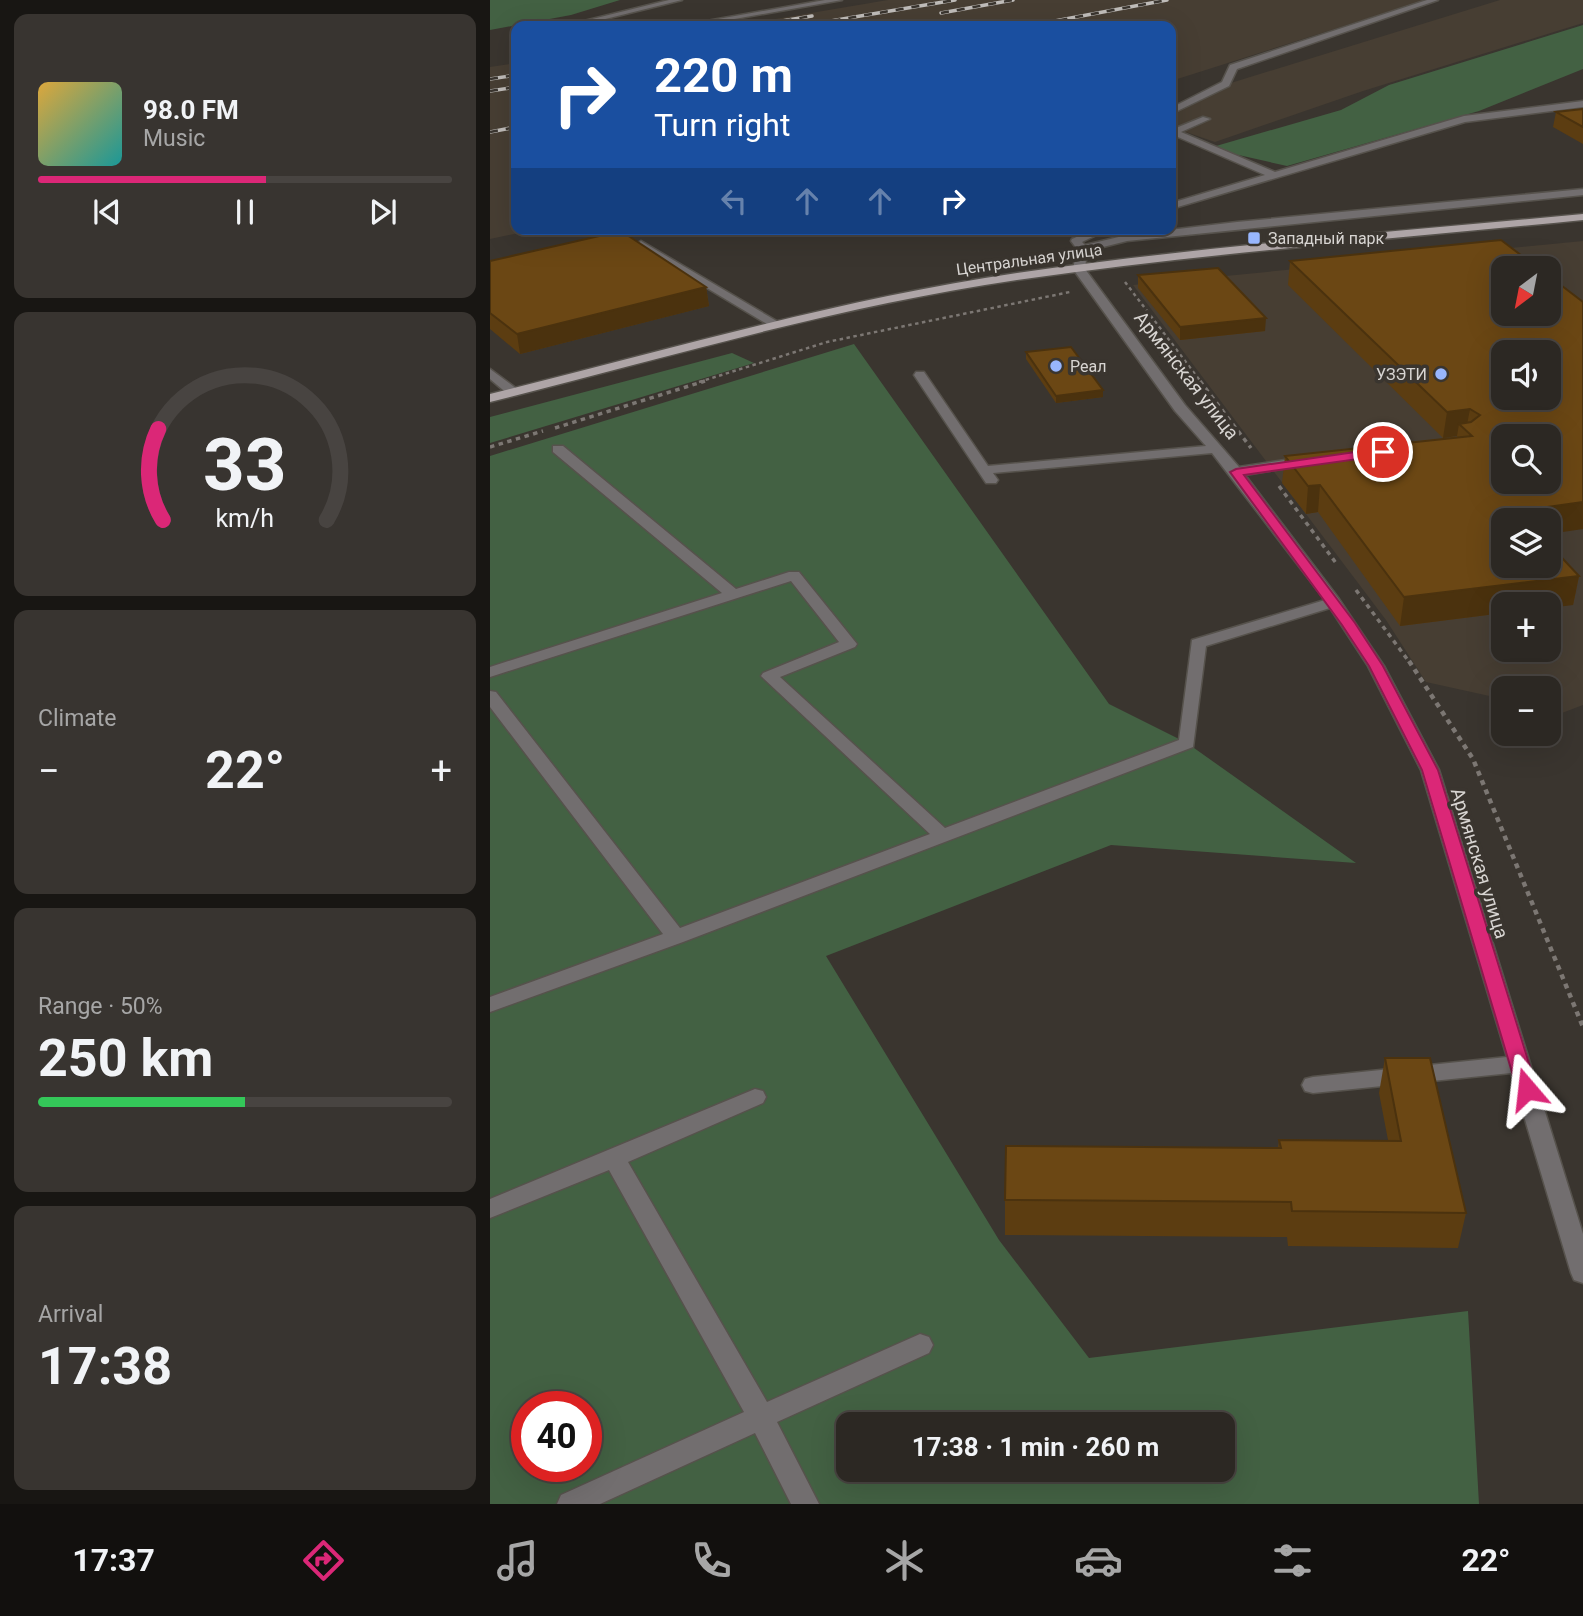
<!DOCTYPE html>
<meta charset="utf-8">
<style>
body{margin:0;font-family:Roboto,sans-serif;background:#383430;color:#f1f3f6;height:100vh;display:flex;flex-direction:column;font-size:26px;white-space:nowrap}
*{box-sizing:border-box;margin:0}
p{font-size:23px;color:#a6a6a6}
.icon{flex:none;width:38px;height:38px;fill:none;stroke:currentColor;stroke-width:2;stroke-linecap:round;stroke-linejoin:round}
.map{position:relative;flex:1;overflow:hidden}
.side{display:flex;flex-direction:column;gap:14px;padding:14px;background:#181613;width:490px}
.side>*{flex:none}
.banner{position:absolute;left:21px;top:21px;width:665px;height:214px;border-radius:14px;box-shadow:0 7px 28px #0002,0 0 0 2px #484441;background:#1a4fa0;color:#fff;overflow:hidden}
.needle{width:46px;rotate:212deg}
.fabs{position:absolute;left:1001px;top:256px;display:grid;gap:14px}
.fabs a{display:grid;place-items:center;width:70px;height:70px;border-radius:14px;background:#2c2823;box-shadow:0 7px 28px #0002,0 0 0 2px #484441;font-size:35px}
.speed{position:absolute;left:21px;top:1391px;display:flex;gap:14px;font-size:35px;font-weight:700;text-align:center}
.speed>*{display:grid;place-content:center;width:91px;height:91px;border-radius:50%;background:#2c2823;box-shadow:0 7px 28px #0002,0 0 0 2px #484441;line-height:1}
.speed .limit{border:10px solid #d22;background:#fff;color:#111}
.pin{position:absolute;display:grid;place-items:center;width:60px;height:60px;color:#fff;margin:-30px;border:4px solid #fff;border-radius:50%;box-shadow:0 2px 7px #0007}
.me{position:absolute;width:77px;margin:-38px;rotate:343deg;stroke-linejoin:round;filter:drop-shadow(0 0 5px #0008)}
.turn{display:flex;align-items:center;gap:24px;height:147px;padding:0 28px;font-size:32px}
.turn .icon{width:91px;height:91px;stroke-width:2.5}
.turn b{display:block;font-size:49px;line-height:60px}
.lanes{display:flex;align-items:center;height:66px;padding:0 28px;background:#0003;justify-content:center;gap:35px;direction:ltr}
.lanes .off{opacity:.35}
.big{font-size:52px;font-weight:700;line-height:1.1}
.side .card{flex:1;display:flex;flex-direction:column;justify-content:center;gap:10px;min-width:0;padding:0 24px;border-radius:14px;background:#383430}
.side .dial{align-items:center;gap:0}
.dial svg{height:182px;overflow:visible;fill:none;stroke:#484441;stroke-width:7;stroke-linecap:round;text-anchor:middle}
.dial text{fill:#f1f3f6;stroke:none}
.song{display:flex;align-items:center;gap:21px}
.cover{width:84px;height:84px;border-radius:10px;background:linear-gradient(135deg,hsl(40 70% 55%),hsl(180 70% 35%))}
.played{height:7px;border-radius:4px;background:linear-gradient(90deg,#db2777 55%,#484441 55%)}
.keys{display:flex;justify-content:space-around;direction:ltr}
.heat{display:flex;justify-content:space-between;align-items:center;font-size:38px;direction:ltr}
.charge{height:10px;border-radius:5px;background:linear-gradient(90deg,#34c759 50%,#484441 0)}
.trip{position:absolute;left:346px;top:1412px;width:399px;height:70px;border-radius:14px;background:#2c2823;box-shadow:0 7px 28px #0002,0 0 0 2px #484441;font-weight:700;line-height:70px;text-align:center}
.tab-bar{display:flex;height:112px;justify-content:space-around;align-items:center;background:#12100e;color:#a6a6a6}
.tab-bar .icon{width:49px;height:49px}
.tab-bar .on{color:#db2777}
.tab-bar b{font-size:32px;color:#f1f3f6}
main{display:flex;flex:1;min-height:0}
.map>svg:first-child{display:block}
.built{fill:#473e33;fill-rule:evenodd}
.green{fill:#436143;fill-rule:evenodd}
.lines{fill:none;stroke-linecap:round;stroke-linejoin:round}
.minor-casing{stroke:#56524c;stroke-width:3}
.major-casing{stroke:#56524c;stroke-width:3}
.path-far2{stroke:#7c7773;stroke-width:2.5;stroke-dasharray:3.5 3.5;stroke-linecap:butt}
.path-far1{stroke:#7c7773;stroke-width:3.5;stroke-dasharray:4.5 4.5;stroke-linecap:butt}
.path{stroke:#7c7773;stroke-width:4.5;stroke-dasharray:5 5;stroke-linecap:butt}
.minor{fill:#726e6f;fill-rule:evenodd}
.major{fill:#aea5a7;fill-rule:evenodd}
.rail-casing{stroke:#bfbcb9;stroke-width:3.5}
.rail{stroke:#3a352f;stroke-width:2.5;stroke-dasharray:8;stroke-linecap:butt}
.wall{fill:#5c3d11}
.shaded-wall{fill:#4b320e}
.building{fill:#6b4714;stroke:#4b320e;stroke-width:2;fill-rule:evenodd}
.route{fill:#db2777;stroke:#8e194d;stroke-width:2}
.poi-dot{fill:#98b6fd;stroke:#3a352f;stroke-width:2.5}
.labels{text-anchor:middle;stroke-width:7;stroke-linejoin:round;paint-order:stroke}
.far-poi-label{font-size:16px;fill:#d8d5d2;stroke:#3a352f;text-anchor:start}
.far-street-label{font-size:16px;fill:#d8d5d2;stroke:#3a352f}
.street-label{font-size:19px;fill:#d8d5d2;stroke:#3a352f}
</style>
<main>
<section class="side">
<div class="card">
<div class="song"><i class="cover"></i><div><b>98.0 FM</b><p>Music</p></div></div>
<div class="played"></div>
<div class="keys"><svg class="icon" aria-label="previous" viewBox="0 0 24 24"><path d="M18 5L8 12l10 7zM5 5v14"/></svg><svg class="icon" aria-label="pause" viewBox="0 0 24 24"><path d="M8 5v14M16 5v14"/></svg><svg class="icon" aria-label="next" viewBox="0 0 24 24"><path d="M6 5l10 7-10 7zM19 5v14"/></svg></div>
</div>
<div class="card dial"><svg viewBox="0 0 100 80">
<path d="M14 69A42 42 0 1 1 86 69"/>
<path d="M14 69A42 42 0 0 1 12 29" stroke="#db2777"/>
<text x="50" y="56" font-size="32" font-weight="700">33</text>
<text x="50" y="72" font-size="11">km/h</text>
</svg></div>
<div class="card"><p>Climate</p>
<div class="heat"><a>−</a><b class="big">22°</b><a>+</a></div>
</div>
<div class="card"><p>Range · 50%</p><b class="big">250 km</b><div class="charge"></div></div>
<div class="card"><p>Arrival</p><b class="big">17:38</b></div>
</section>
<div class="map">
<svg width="1093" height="1504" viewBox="0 0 1093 1504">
<rect width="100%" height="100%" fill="#3a352f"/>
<!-- built -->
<path class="built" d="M398,0H936L681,81V26H243Z
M1010,0H1093V23L873,91L725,142L681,127V114L744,82Z
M26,63V229H48L0,239V67Z
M1093,241V705L1072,713L1059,710V688H1013V699L936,682L896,620L643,285ZM1013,268H1059V313H1013ZM1013,352H1059V397H1013ZM1013,436H1059V481H1013ZM1013,520H1059V565H1013ZM1013,604H1059V649H1013Z"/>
<!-- green -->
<path class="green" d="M0,0H130L81,15L0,30Z
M1093,25V69L989,111L797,166L744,154L726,146L851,110L899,85Z
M364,344L619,704L697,743L866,863L621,845L336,956L509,1240L599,1358L978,1311L989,1504H0V456ZM37,1407H96V1466H37ZM359,1424H733V1470H359Z
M242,353L264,363L0,443V417Z"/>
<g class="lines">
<!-- minor casing -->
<g class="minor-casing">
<path id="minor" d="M179,0H192L87,26H74Z
M335,0H352L205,26H189Z
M937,0H948L747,69L739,86L681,114V108L732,82L740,65Z
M1093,101V107L975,122L681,209V203L775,175L681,134V130L713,117L720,119L691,132L785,172L974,116Z
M1093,189V195L637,241L597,251L595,269L695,405L749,467L815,457L822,461L815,465L755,475L849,599L894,666L949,770L1093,1234V1283L1084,1280L1081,1273L1021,1073L823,1093L815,1091L812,1085L815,1079L823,1077L1017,1057L931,770L878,666L840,608L716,646L703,747L193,942L0,1012V997L173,934L0,707V691L6,692L190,928L440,834L271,676L273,673L349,642L301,581L0,677V667L232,593L63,452V446H73L246,589L299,572H309L367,644L365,647L290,677L455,828L689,740L702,640L835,600L722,453L503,473L508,480L506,483H496L424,375L426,372H434L498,466L716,446L685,411L583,269L587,249L581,241L582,239L605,229H619L592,242L595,245L637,235L747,222Z
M151,241L290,323L292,325L282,327L147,246L146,244Z
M0,369L27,389V395H19L0,379Z
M265,1089L273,1091L276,1097L273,1103L138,1162L277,1402L430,1334L439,1337L443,1345L439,1353L287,1422L329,1504H301L265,1433L110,1504H67L71,1495L254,1412L119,1170L0,1218V1199Z"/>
</g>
<!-- major casing -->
<g class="major-casing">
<path id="major" d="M1093,214V220C904,239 715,253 527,280C349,306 175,358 0,402V394C174,351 349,299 527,273C715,246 904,232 1093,214Z"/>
</g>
<!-- path-far2 -->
<path class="path-far2" d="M635,282L711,382
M209,382L337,342L580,292"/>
<!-- path-far1 -->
<path class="path-far1" d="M710,381L761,448
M65,428L215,381
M0,447L53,431
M789,486L846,563
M866,590L920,663"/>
<!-- path -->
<path class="path" d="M919,661L983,759L1093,1027"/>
<!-- minor -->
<use href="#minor" class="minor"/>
<!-- major -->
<use href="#major" class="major"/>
<!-- rail casing -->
<g class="rail-casing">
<path id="rail" d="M451,13L523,0
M262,26L322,16
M311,26L465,0
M538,26L677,0
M0,79L26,75
M0,91L26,87
M0,132L26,127"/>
</g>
<!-- rail -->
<use href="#rail" class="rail"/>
</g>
<!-- wall -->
<path class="wall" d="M1093,109V144L1063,127L1066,112Z
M1011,240L1013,520L1089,576L1083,605L1013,604V613L910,626L828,512L816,514L792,483L795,456L967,437V436L953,438L798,285L800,261Z
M0,261L216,287L219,306L30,354L0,329Z
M648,275L775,331L690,340L648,288Z
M536,352L613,397L566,403L536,359Z
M895,1058L976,1213L968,1248L798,1246L797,1237L515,1235V1200L788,1148L789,1140H898L889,1093Z"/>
<!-- shaded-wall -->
<path class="shaded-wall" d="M216,287L219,306L30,354L27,334Z
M776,318L775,331L690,340V327Z
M613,390V397L566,403V396Z
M980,409L976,430L969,424L967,436L953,438L957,412Z
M830,485L828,512L816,514L818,486Z
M1093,502V529L1059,534V520H1027L1029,511Z
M1089,576L1083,605L1059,608V604H1013V613L910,626L914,597Z"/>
<!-- building -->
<path class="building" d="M1093,109V127L1066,112Z
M131,231L216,287L27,334L0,313V261Z
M1011,240L1048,268H1013V313H1059V276L1093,302V502L1029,511L1037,520H1013V565H1059V544L1089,576L914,597L830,485L818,486L795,456L982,436L969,424L981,422L990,415L980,409L957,412L800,261ZM1013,352H1059V397H1013ZM1013,436H1059V481H1013Z
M728,268L776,318L690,327L648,275Z
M581,347L613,390L566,396L536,352Z
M895,1058H940L976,1213L802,1211L801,1202L515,1200L516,1146L791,1148L789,1140L911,1141Z"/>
<!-- route -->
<path class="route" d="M893,448L897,449V455L754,475L865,623L893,666L948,770L1047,1089L1044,1094L1037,1097L1030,1094L1027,1089L932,770L879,666L852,625L740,472L746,469Z"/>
<!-- markers -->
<g class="poi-dot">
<rect x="757" y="231" width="14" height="14" rx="3.5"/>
<circle cx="566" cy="366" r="7"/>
<circle cx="951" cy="374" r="7"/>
</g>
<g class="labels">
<!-- far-poi labels -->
<g class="far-poi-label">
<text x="778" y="244">Западный парк</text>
<text x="580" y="372">Реал</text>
<text x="937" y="380" text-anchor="end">УЗЭТИ</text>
</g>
<!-- far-street labels -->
<g class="far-street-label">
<text transform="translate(539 259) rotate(-8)" y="6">Центральная улица</text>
</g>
<!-- street labels -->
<g class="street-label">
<text transform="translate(697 375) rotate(52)" y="7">Армянская улица</text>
<text transform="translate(990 863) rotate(73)" y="7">Армянская улица</text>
</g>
</g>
</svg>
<div class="fabs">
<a><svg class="needle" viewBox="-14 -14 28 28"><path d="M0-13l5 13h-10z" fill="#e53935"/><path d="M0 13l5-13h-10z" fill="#a6a6a6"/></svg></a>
<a><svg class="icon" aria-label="sound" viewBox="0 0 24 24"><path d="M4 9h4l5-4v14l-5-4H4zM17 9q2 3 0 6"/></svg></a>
<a><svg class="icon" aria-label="search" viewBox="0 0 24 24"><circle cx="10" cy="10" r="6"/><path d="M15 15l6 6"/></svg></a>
<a><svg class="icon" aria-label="layers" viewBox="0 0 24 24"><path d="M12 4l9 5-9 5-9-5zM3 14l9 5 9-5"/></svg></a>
<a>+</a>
<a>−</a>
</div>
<div class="speed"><div class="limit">40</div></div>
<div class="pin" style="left:893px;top:452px;background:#d93025"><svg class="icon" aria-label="arrive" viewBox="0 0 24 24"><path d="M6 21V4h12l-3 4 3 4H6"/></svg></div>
<svg class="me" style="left:1037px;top:1089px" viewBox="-20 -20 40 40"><path d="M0-17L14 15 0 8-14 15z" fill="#db2777" stroke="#fff" stroke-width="4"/></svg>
<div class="trip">17:38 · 1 min · 260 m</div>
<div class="banner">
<div class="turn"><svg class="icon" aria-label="right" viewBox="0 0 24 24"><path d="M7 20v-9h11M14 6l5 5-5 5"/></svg><div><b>220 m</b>Turn right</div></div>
<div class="lanes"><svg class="icon off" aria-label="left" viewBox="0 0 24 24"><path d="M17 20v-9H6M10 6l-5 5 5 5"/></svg><svg class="icon off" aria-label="ahead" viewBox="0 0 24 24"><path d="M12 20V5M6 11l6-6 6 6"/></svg><svg class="icon off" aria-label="ahead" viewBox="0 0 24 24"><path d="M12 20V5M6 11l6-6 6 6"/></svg><svg class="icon" aria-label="right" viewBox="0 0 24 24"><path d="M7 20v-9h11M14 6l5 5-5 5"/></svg></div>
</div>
</div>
</main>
<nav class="tab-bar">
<b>17:37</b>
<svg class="icon on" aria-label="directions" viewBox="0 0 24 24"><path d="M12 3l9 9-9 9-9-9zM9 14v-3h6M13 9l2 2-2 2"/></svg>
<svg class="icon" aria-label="music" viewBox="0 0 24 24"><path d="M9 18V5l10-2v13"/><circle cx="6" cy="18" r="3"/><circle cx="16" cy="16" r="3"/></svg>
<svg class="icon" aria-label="phone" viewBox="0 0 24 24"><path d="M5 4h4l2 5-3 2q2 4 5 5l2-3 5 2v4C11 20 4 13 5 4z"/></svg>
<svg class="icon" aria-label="climate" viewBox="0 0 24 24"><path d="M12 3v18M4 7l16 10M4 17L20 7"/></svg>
<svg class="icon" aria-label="car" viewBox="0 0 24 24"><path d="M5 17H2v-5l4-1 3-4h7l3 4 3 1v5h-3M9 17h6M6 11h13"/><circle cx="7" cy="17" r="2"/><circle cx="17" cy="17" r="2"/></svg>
<svg class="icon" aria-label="filters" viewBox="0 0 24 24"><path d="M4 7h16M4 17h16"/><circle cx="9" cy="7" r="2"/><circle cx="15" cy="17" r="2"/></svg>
<b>22°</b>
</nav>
